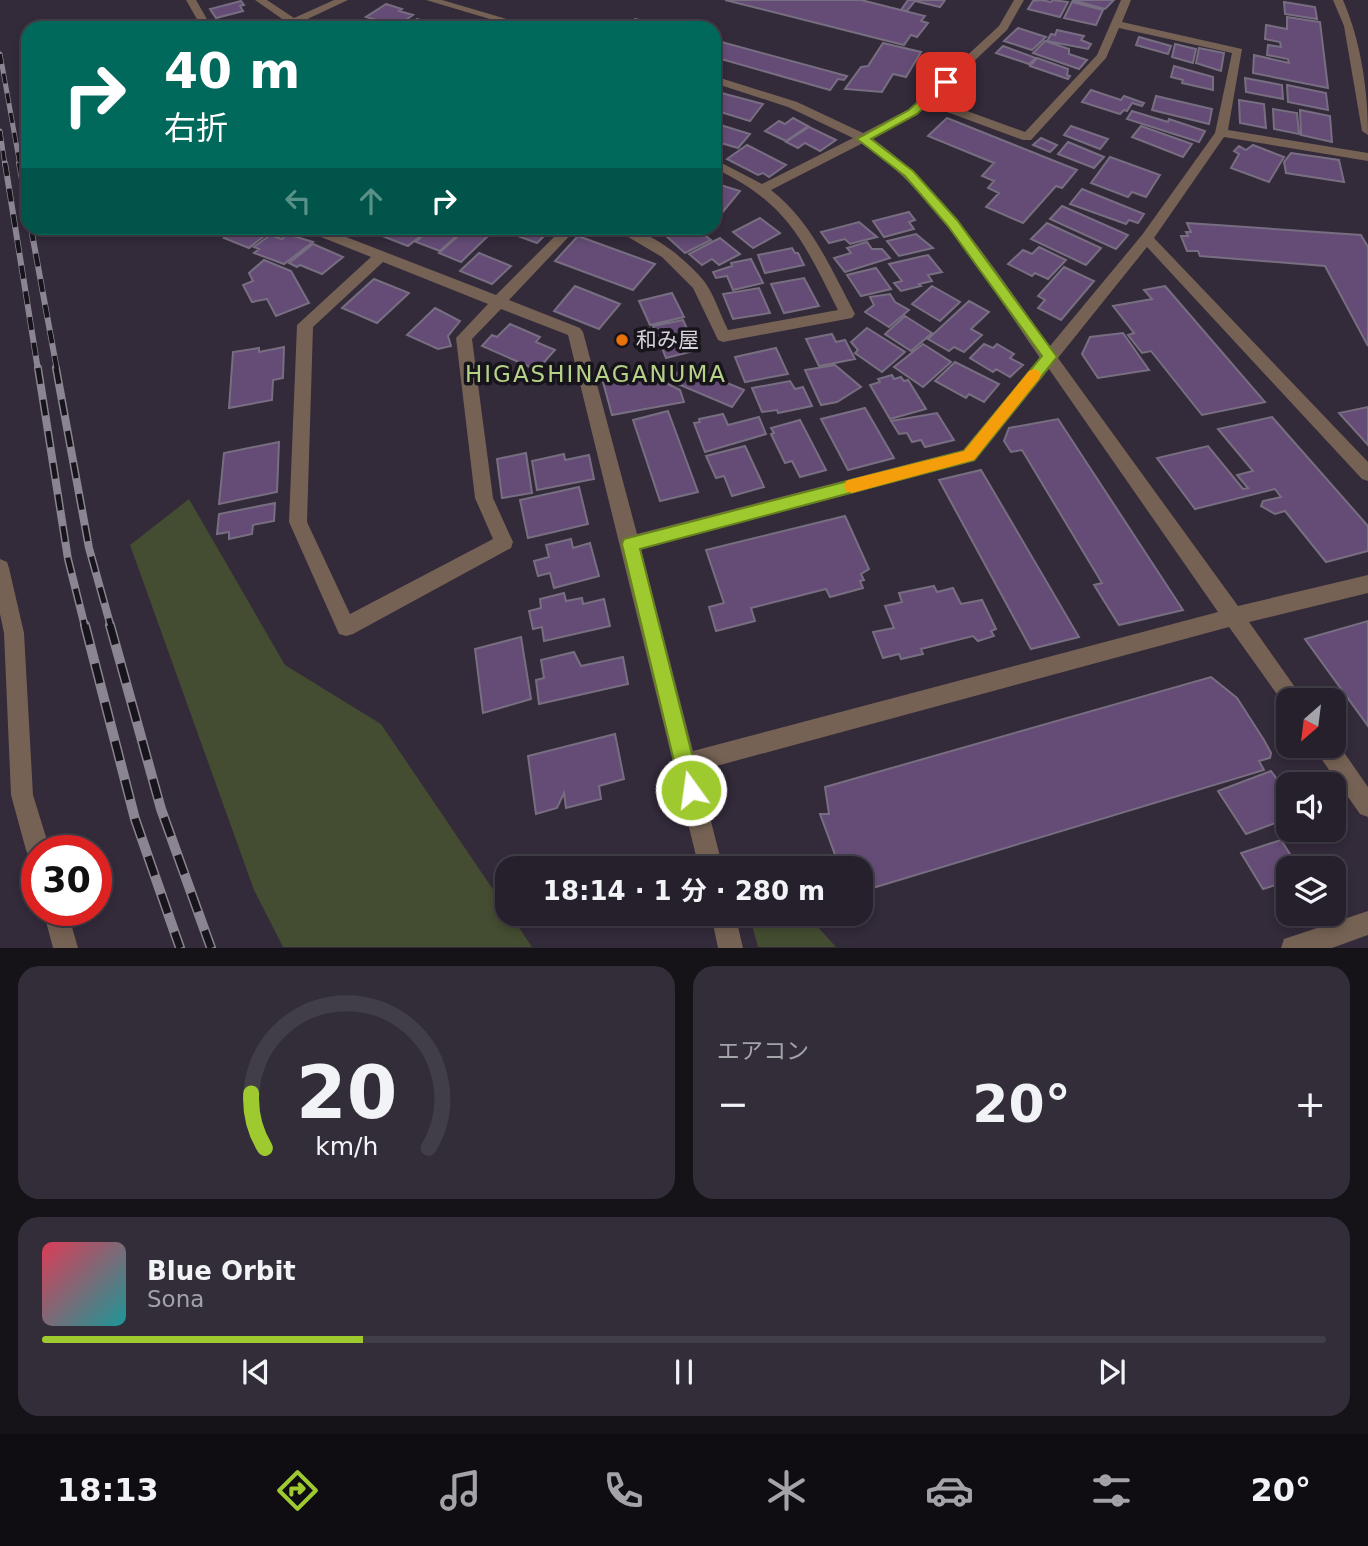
<!DOCTYPE html>
<html lang="ja">
<meta charset="utf-8">
<style>
body{margin:0;font-family:"DejaVu Sans","Noto Sans JP",sans-serif;background:#322d38;color:#f1f3f6;height:100vh;display:flex;flex-direction:column;font-size:26px;white-space:nowrap}
*{box-sizing:border-box;margin:0}
p{font-size:23px;color:#a4a3a9}
.icon{flex:none;width:38px;height:38px;fill:none;stroke:currentColor;stroke-width:2;stroke-linecap:round;stroke-linejoin:round}
.map{position:relative;height:948px;overflow:hidden}
.sheet{display:flex;flex-direction:column;gap:18px;padding:18px;background:#151218;flex:1}
.sheet>*{flex:none}
.banner{position:absolute;left:21px;top:21px;width:700px;height:214px;border-radius:21px;box-shadow:0 4px 10px #0003,0 0 0 2px #423e48;background:#00695c;color:#fff;overflow:hidden}
.needle{width:46px;rotate:208deg}
.tools{position:absolute;left:1276px;top:688px;display:grid;gap:14px}
.tools a{display:grid;place-items:center;width:70px;height:70px;border-radius:14px;background:#26202c;box-shadow:0 4px 10px #0003,0 0 0 2px #423e48;font-size:35px}
.speed{position:absolute;left:21px;top:835px;display:flex;gap:14px;font-size:35px;font-weight:700;text-align:center}
.speed>*{display:grid;place-content:center;width:91px;height:91px;border-radius:50%;background:#26202c;box-shadow:0 4px 10px #0003,0 0 0 2px #423e48;line-height:1}
.speed .limit{border:10px solid #d22;background:#fff;color:#111}
.pin{position:absolute;display:grid;place-items:center;width:60px;height:60px;color:#fff;margin:-30px;border-radius:14px;box-shadow:0 4px 10px #0006}
.me{position:absolute;width:77px;margin:-38px;rotate:346deg;stroke-linejoin:round;filter:drop-shadow(0 0 5px #0008)}
.turn{display:flex;align-items:center;gap:24px;height:147px;padding:0 28px;font-size:32px}
.turn .icon{width:91px;height:91px;stroke-width:2.5}
.turn b{display:block;font-size:49px;line-height:60px}
.lanes{display:flex;align-items:center;height:66px;padding:0 28px;background:#0003;justify-content:center;gap:35px;direction:ltr}
.lanes .off{opacity:.35}
.big{font-size:52px;font-weight:700;line-height:1.1}
.sheet .card{flex:1;display:flex;flex-direction:column;justify-content:center;gap:10px;min-width:0;padding:0 24px;border-radius:21px;background:#322d38}
.sheet .dial{align-items:center;gap:0}
.dial svg{height:182px;overflow:visible;fill:none;stroke:#423e48;stroke-width:7;stroke-linecap:round;text-anchor:middle}
.dial text{fill:#f1f3f6;stroke:none}
.song{display:flex;align-items:center;gap:21px}
.cover{width:84px;height:84px;border-radius:10px;background:linear-gradient(135deg,hsl(350 70% 55%),hsl(180 70% 35%))}
.played{height:7px;border-radius:4px;background:linear-gradient(90deg,#9eca2f 25%,#423e48 25%)}
.keys{display:flex;justify-content:space-around;direction:ltr}
.heat{display:flex;justify-content:space-between;align-items:center;font-size:38px;direction:ltr}
.sheet .tiles{flex:1;display:grid;gap:18px;grid-template-columns:1fr 1fr}
.card:last-child{grid-column:span 2}
.trip{position:absolute;left:495px;top:856px;width:378px;height:70px;border-radius:21px;background:#26202c;box-shadow:0 4px 10px #0003,0 0 0 2px #423e48;font-weight:700;line-height:70px;text-align:center}
.dock{display:flex;height:112px;justify-content:space-around;align-items:center;background:#0f0d12;color:#a4a3a9}
.dock .icon{width:49px;height:49px}
.dock .active{color:#9eca2f}
.dock b{font-size:32px;color:#f1f3f6}
.map>svg:first-child{display:block}
.green{fill:#444c31}
.building{fill:#644c76;stroke:#786e81;stroke-width:2}
.lines{fill:none;stroke-linecap:round;stroke-linejoin:round}
.minor{fill:#756254;fill-rule:evenodd}
.tertiary{fill:#756254;fill-rule:evenodd}
.rail-far3-casing{stroke:#8b8491;stroke-width:5}
.rail-far2-casing{stroke:#8b8491;stroke-width:6}
.rail-far1-casing{stroke:#8b8491;stroke-width:8}
.rail-casing{stroke:#8b8491;stroke-width:10}
.rail-far3{stroke:#18141b;stroke-width:3.5;stroke-dasharray:10;stroke-linecap:butt}
.rail-far2{stroke:#18141b;stroke-width:4.5;stroke-dasharray:13;stroke-linecap:butt}
.rail-far1{stroke:#18141b;stroke-width:5;stroke-dasharray:16;stroke-linecap:butt}
.rail{stroke:#18141b;stroke-width:7;stroke-dasharray:20;stroke-linecap:butt}
.route{fill:#9eca2f;stroke:#67831f;stroke-width:2}
.slow{fill:#f59e0b}
.food-dot{fill:#e8710a;stroke:#18141b;stroke-width:2.5}
.labels{text-anchor:middle;stroke-width:7;stroke-linejoin:round;paint-order:stroke}
.poi-label{font-size:21px;fill:#d7d2dc;stroke:#18141b;text-anchor:start}
.neighbourhood-label{font-size:23px;letter-spacing:2px;fill:#b6d188;stroke:#18141b}
</style>
<div class="map">
<svg width="1368" height="948" viewBox="0 0 1368 948">
<rect width="100%" height="100%" fill="#332a3a"/>
<!-- green -->
<path class="green" d="M189,499L285,665L381,724L532,947H283L254,890L130,545Z
M749,914H806L836,947H758Z"/>
<!-- building -->
<path class="building" d="M725,0H861L925,16L921,21L928,23L917,37L911,35L904,45Z
M908,0H945L940,7L915,1L907,11L901,10Z
M1041,0L1051,2L1053,0L1068,2L1060,17L1028,9L1033,1Z
M1072,0H1114L1105,9Z
M241,1L244,5L240,6L243,11L216,18L210,9Z
M1072,2L1103,10L1096,25L1064,18Z
M1284,2L1315,7L1317,19L1285,14Z
M386,4L402,9L399,11L413,15L397,26L366,17Z
M1287,17L1320,22L1328,88L1253,73L1254,55L1289,63L1288,59L1267,55L1268,45L1281,47L1280,42L1265,39L1266,25L1287,29Z
M417,19L443,28L404,27Z
M635,19L670,28H632L636,25L630,23Z
M1018,28L1046,37L1032,50L1004,41Z
M1057,30L1084,36L1081,40L1091,44L1088,49L1047,41L1051,34L1055,35Z
M1139,37L1171,46L1168,54L1136,45Z
M714,40L847,76L844,80L838,79L830,90L714,57Z
M1045,41L1069,49V54L1087,60L1079,69L1033,53Z
M883,43L921,52L906,77L893,74L882,92L845,89L861,67L868,66Z
M1175,44L1196,49L1193,63L1172,57Z
M1003,46L1036,58L1029,64L996,53Z
M1199,48L1224,53L1221,71L1196,63Z
M1037,58L1068,69L1067,75L1070,76L1068,79L1030,66Z
M1174,66L1213,77V90L1182,83L1183,80L1171,77Z
M1245,78L1282,85L1283,99L1246,92Z
M1287,85L1326,93L1328,110L1288,102Z
M1091,90L1121,100L1124,96L1144,103L1142,106L1132,103L1127,111L1124,110L1120,114L1082,102Z
M714,91L763,104L750,121L714,110Z
M1156,96L1212,109L1209,124L1152,110Z
M1239,100L1264,104L1266,128L1240,123Z
M1273,109L1297,113L1299,134L1274,129Z
M1300,110L1330,116L1332,142L1301,135Z
M1132,111L1168,122L1169,119L1205,131L1199,142L1127,119Z
M793,118L808,126L786,141L765,131L779,121L785,124Z
M947,118L1077,170L1062,188L1056,186L1023,223L986,207L999,193L988,188L994,181L982,176L994,163L928,136Z
M714,123L750,134L738,148L714,141Z
M1071,126L1108,139L1100,149L1064,135Z
M1141,126L1192,144L1183,157L1132,137Z
M809,127L836,140L820,151L805,143L798,148L786,142Z
M1041,138L1057,145L1050,152L1033,145Z
M1068,142L1104,157L1094,168L1058,154Z
M747,145L786,165L769,177L763,173L758,175L727,159Z
M1253,145L1284,157L1269,182L1231,168L1239,154L1234,151L1239,146L1246,150Z
M1291,153L1339,160L1344,182L1286,173L1284,162Z
M1110,157L1160,175L1146,197L1132,192L1128,197L1091,183Z
M714,183L740,191L721,214L714,212Z
M1082,189L1144,214L1138,223L1129,220L1126,224L1070,204Z
M1062,206L1128,235L1116,249L1050,219Z
M909,212L915,220L909,222L914,229L884,237L873,221Z
M760,218L780,233L753,248L733,232Z
M859,222L877,237L850,244L845,239L829,243L821,232Z
M1047,223L1101,248L1086,265L1031,239Z
M1187,223L1361,235L1368,247V346L1325,266L1200,256L1198,251H1187L1181,236H1188L1186,232H1191Z
M238,228H257L269,232L249,248L224,238Z
M392,228H430L408,246L382,236Z
M431,228H465L440,251L416,242Z
M467,228L491,233L461,262L439,253Z
M507,228H552L537,243L504,231Z
M674,228H696L711,240L685,253L665,235L677,229Z
M287,234L313,242L284,264L254,253L259,249L254,247L270,235L282,239Z
M916,234L933,248L899,256L887,241Z
M578,236L655,264L633,290L555,261Z
M720,238L740,254L719,265L712,259L702,265L689,254Z
M867,242L872,249H882L890,258L845,272L834,258L851,253L847,248Z
M313,244L343,257L322,274L300,265L297,267L289,263Z
M1039,247L1066,260L1048,279L1035,273L1032,276L1008,264L1023,250L1032,254Z
M792,248L795,253H798L804,265L765,273L758,255Z
M479,253L511,266L492,284L460,271Z
M928,255L942,272L928,275L932,281L919,284L921,286L901,291L894,283L902,281L889,264Z
M751,259L763,283L733,290L727,276L716,278L713,272L732,266L731,263Z
M264,260L291,271L309,303L276,316L267,299L252,302L243,285L253,281L249,273Z
M1064,267L1094,281L1061,320L1038,308L1045,300L1038,296Z
M876,268L891,289L861,296L847,275Z
M804,278L819,306L784,313L771,284Z
M374,279L409,293L377,323L342,308Z
M575,286L620,304L599,329L554,311Z
M932,286L960,302L940,321L912,304Z
M1165,286L1265,402L1202,415L1151,351L1142,353L1128,335L1134,333L1113,306L1152,299L1144,290Z
M759,288L770,313L733,319L723,294Z
M672,293L684,317L650,325L639,301Z
M890,294L895,302L909,310L889,327L865,312L874,305L870,297Z
M969,301L989,312L971,329L982,335L964,352L954,347L949,351L928,339Z
M435,308L460,321L448,336L451,346L438,349L407,335Z
M905,316L932,333L911,351L885,334Z
M683,320L697,350L666,358L653,326Z
M510,324L540,337L536,342L555,350L537,370L482,346L492,335L497,337Z
M867,328L905,352L882,372L855,353L858,350L851,342Z
M1123,333L1149,370L1098,378L1082,354L1090,337Z
M832,334L836,342L845,340L855,359L819,366L806,339Z
M923,344L951,362L923,387L894,367Z
M984,344L993,348L997,344L1014,354L1010,358L1023,365L1010,377L996,369L993,372L970,358Z
M284,347L283,378L273,380L272,400L229,408L233,352L259,348V352Z
M776,348L788,374L745,382L735,357Z
M955,362L999,384L984,402L969,394L966,398L935,381Z
M684,364L722,377L720,380L744,390L732,407L671,381Z
M835,365L861,387L837,402L821,405L805,370Z
M663,371L666,383L680,390L684,402L612,415L603,382Z
M892,375L894,379L901,377L904,381L908,380L926,409L890,419L870,385L880,382L878,379Z
M790,381L795,389L803,387L812,406L778,413L777,410L762,412L752,388Z
M1368,407V445L1339,413Z
M865,408L894,458L848,470L821,419Z
M668,411L698,492L660,501L633,420Z
M937,413L954,440L925,447L921,440L912,442L907,433L899,434L891,421Z
M723,414L728,425L759,417L766,434L705,452L694,423L700,422L699,419Z
M1272,417L1368,526V551L1326,562L1285,511L1275,514L1261,506L1263,501L1281,497L1275,489L1195,509L1157,458L1208,446L1243,489L1248,488L1237,475L1253,471L1218,429Z
M1058,419L1183,610L1119,625L1094,585L1102,583L1022,450L1011,452L1004,441L1009,428Z
M800,420L826,470L800,477L792,461L785,463L771,434L774,433L771,428Z
M279,442L277,492L219,504L224,453Z
M745,446L764,487L732,496L724,476L716,478L706,456Z
M526,453L532,493L502,498L497,459Z
M564,454L565,460L589,455L594,479L537,490L532,461Z
M981,470L1079,637L1031,649L939,480Z
M579,487L588,524L528,538L520,500Z
M275,503L274,521L253,525L252,534L229,539V532L217,534L219,514Z
M845,516L869,569L861,574L864,580L860,581L863,588L830,597L826,589L751,608L755,621L716,631L709,607L724,603L706,550Z
M571,539L573,548L590,543L599,576L554,588L550,573L538,576L534,561L549,557L546,545Z
M934,586L937,592L953,588L961,604L982,600L996,629L991,631L994,636L978,641L973,636L921,649L923,654L901,659L899,654L883,658L873,632L894,628L885,606L902,602L899,593Z
M564,593L566,601L582,598L583,604L604,599L610,626L544,641L542,627L533,629L529,611L541,608L540,599Z
M1368,621V726L1305,639Z
M521,637L531,699L483,713L475,649Z
M574,652L581,666L623,657L628,684L539,704L536,680L544,678L541,660Z
M1211,677L1237,698L1264,740L1271,753L1270,758L1259,761L1264,770L876,887H861V868H843L837,860L820,814H829L825,787Z
M615,734L624,779L599,786L601,799L566,808L564,793L557,808L536,814L528,756Z
M1271,771L1280,783L1288,788V830H1299L1294,834L1286,832L1278,822L1246,834L1218,791Z
M1281,840L1299,868H1288V881L1263,889L1241,853Z"/>
<g class="lines">
<!-- minor -->
<path class="minor" d="M186,0H196L212,28H202Z
M255,0H267L294,18L334,0H348L301,22L303,28H274L285,21Z
M426,0H442L537,28H520Z
M1014,0H1024L1007,30L934,99L1025,132L1097,55L1121,0H1131L1122,22L1242,49L1228,130L1368,153V161L1224,137L1154,238L1368,462V481L1362,479L1147,247L1058,358L1238,606L1368,575V593L1249,622L1304,700H1288V708L1286,707L1229,627L698,771L723,868H699L568,335L501,309L472,339L493,498L513,542L511,548L353,634L346,636L339,634L289,522L297,325L371,257L306,231L304,228H323L496,295L563,228H577L509,300L580,328L583,332L637,534L963,450L1040,358C987,282 939,198 863,143L771,190C812,222 831,269 855,314L852,318L723,342L718,340L693,288L662,257L613,228C645,225 684,257 704,281C714,294 720,314 728,330L838,310C803,241 788,203 714,168V159L762,184L853,138L788,107L714,83V76L797,102L863,133L909,109L999,26ZM1119,28L1232,53L1215,133L1142,235L1050,346C996,272 947,192 872,138L917,115L928,105L1023,140H1031L1106,58ZM383,262L488,304L456,338L475,498L493,539L350,614L307,522L313,327ZM1049,369L1218,612L693,751L641,549L975,461Z
M0,559L7,562L9,568L24,633L33,795L50,850H37V861L30,858L26,850L11,795L4,633L0,614Z
M1334,738L1368,787V817L1360,814L1318,754L1315,746H1334Z
M43,910H67L78,948H53Z
M1368,911V935L1332,948H1281L1284,939Z
M711,914H735L743,948H718Z"/>
<!-- tertiary -->
<path class="tertiary" d="M1333,0H1343C1361,42 1368,89 1368,135L1362,131L1344,26Z"/>
<!-- rail-far3 casing -->
<g class="rail-far3-casing">
<path id="rail-far3" d="M0,54L20,165
M0,131L5,165"/>
</g>
<!-- rail-far2 casing -->
<g class="rail-far2-casing">
<path id="rail-far2" d="M5,163L38,370
M19,163L28,212
M31,228L57,370"/>
</g>
<!-- rail-far1 casing -->
<g class="rail-far1-casing">
<path id="rail-far1" d="M38,368L68,559L85,627
M56,368L89,548L111,627"/>
</g>
<!-- rail casing -->
<g class="rail-casing">
<path id="rail" d="M85,625L135,819L180,948
M110,625L161,809L211,948"/>
</g>
<!-- rail-far3 -->
<use href="#rail-far3" class="rail-far3"/>
<!-- rail-far2 -->
<use href="#rail-far2" class="rail-far2"/>
<!-- rail-far1 -->
<use href="#rail-far1" class="rail-far1"/>
<!-- rail -->
<use href="#rail" class="rail"/>
</g>
<!-- route -->
<path class="route" d="M942,80L951,82L917,114L871,139L913,171L957,220L1057,357L974,460L640,549L701,790L698,797L691,800L684,797L681,790L622,544L624,539L964,451L1042,356L948,226L905,176L857,139L909,110Z"/>
<!-- slow -->
<path class="slow" d="M1034,369L1039,371L1041,375L1039,379L974,460L852,493L846,491L844,486L846,481L852,479L964,451L1029,371Z"/>
<!-- markers -->
<circle class="food-dot" cx="622" cy="340" r="7"/>
<g class="labels">
<!-- poi labels -->
<g class="poi-label">
<text x="636" y="347">和み屋</text>
</g>
<!-- neighbourhood labels -->
<g class="neighbourhood-label">
<text x="596" y="382">HIGASHINAGANUMA</text>
</g>
</g>
</svg>
<div class="tools">
<a><svg class="needle" viewBox="-14 -14 28 28"><path d="M0-13l5 13h-10z" fill="#e53935"/><path d="M0 13l5-13h-10z" fill="#a4a3a9"/></svg></a>
<a><svg class="icon" aria-label="sound" viewBox="0 0 24 24"><path d="M4 9h4l5-4v14l-5-4H4zM17 9q2 3 0 6"/></svg></a>
<a><svg class="icon" aria-label="layers" viewBox="0 0 24 24"><path d="M12 4l9 5-9 5-9-5zM3 14l9 5 9-5"/></svg></a>
</div>
<div class="speed"><div class="limit">30</div></div>
<div class="pin" style="left:946px;top:82px;background:#d93025"><svg class="icon" aria-label="arrive" viewBox="0 0 24 24"><path d="M6 21V4h12l-3 4 3 4H6"/></svg></div>
<svg class="me" style="left:691px;top:790px" viewBox="-20 -20 40 40"><circle r="17" fill="#9eca2f" stroke="#fff" stroke-width="3"/><path d="M0-11L8 9 0 5-8 9z" fill="#fff"/></svg>
<div class="trip">18:14 · 1 分 · 280 m</div>
<div class="banner">
<div class="turn"><svg class="icon" aria-label="right" viewBox="0 0 24 24"><path d="M7 20v-9h11M14 6l5 5-5 5"/></svg><div><b>40 m</b>右折</div></div>
<div class="lanes"><svg class="icon off" aria-label="left" viewBox="0 0 24 24"><path d="M17 20v-9H6M10 6l-5 5 5 5"/></svg><svg class="icon off" aria-label="ahead" viewBox="0 0 24 24"><path d="M12 20V5M6 11l6-6 6 6"/></svg><svg class="icon" aria-label="right" viewBox="0 0 24 24"><path d="M7 20v-9h11M14 6l5 5-5 5"/></svg></div>
</div>
</div>
<section class="sheet">
<div class="tiles">
<div class="card dial"><svg viewBox="0 0 100 80">
<path d="M14 69A42 42 0 1 1 86 69"/>
<path d="M14 69A42 42 0 0 1 8 45" stroke="#9eca2f"/>
<text x="50" y="56" font-size="32" font-weight="700">20</text>
<text x="50" y="72" font-size="11">km/h</text>
</svg></div>
<div class="card"><p>エアコン</p>
<div class="heat"><a>−</a><b class="big">20°</b><a>+</a></div>
</div>
<div class="card">
<div class="song"><i class="cover"></i><div><b>Blue Orbit</b><p>Sona</p></div></div>
<div class="played"></div>
<div class="keys"><svg class="icon" aria-label="previous" viewBox="0 0 24 24"><path d="M18 5L8 12l10 7zM5 5v14"/></svg><svg class="icon" aria-label="pause" viewBox="0 0 24 24"><path d="M8 5v14M16 5v14"/></svg><svg class="icon" aria-label="next" viewBox="0 0 24 24"><path d="M6 5l10 7-10 7zM19 5v14"/></svg></div>
</div>
</div>
</section>
<nav class="dock">
<b>18:13</b>
<svg class="icon active" aria-label="directions" viewBox="0 0 24 24"><path d="M12 3l9 9-9 9-9-9zM9 14v-3h6M13 9l2 2-2 2"/></svg>
<svg class="icon" aria-label="music" viewBox="0 0 24 24"><path d="M9 18V5l10-2v13"/><circle cx="6" cy="18" r="3"/><circle cx="16" cy="16" r="3"/></svg>
<svg class="icon" aria-label="phone" viewBox="0 0 24 24"><path d="M5 4h4l2 5-3 2q2 4 5 5l2-3 5 2v4C11 20 4 13 5 4z"/></svg>
<svg class="icon" aria-label="climate" viewBox="0 0 24 24"><path d="M12 3v18M4 7l16 10M4 17L20 7"/></svg>
<svg class="icon" aria-label="car" viewBox="0 0 24 24"><path d="M5 17H2v-5l4-1 3-4h7l3 4 3 1v5h-3M9 17h6M6 11h13"/><circle cx="7" cy="17" r="2"/><circle cx="17" cy="17" r="2"/></svg>
<svg class="icon" aria-label="filters" viewBox="0 0 24 24"><path d="M4 7h16M4 17h16"/><circle cx="9" cy="7" r="2"/><circle cx="15" cy="17" r="2"/></svg>
<b>20°</b>
</nav>
